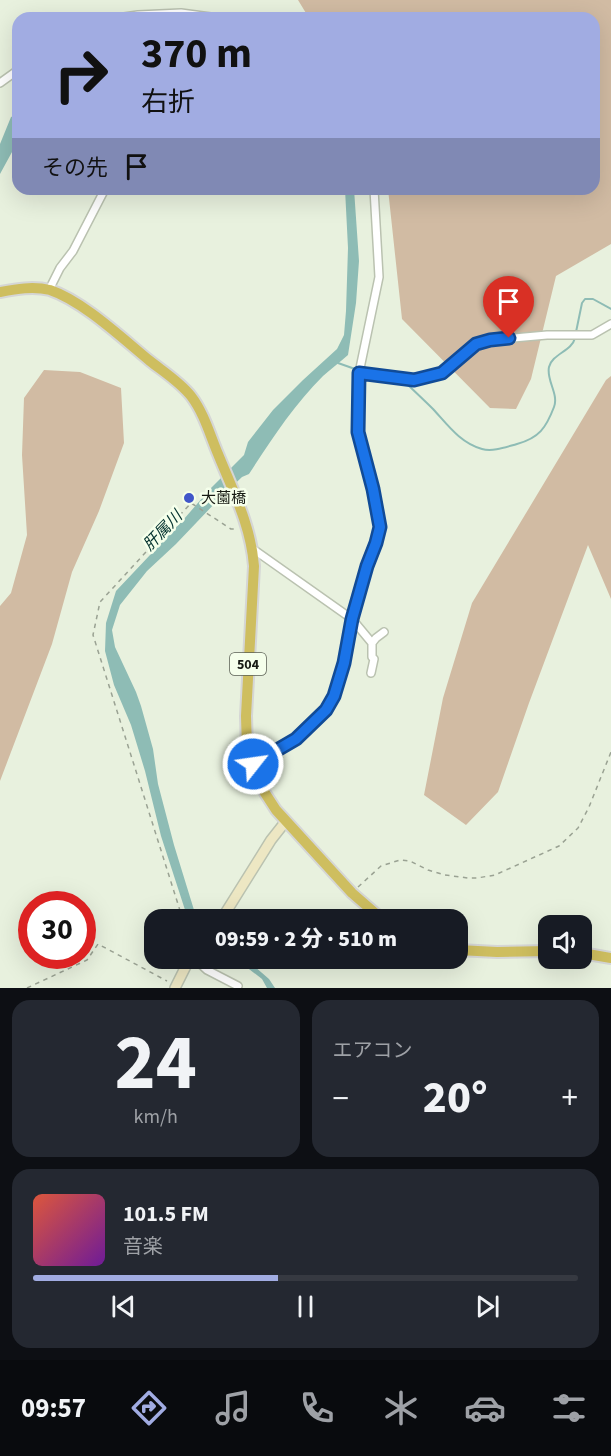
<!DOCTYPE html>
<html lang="ja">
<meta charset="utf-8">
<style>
body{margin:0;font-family:"Source Sans 3","Noto Sans JP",sans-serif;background:#242831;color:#f1f3f6;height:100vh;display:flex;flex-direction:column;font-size:22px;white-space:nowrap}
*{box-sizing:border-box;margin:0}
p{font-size:20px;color:#9ea1a6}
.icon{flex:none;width:33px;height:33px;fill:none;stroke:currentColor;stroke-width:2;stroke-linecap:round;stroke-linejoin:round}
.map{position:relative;height:988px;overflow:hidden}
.details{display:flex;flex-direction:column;gap:12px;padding:12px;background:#0d0f14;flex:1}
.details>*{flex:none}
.banner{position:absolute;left:12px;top:12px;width:588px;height:183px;border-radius:18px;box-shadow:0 6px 24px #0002;background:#a1ace2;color:#111;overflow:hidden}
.fabs{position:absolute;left:538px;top:915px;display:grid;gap:12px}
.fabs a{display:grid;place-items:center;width:54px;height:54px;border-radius:12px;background:#171b24;box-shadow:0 6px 24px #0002;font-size:30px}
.speed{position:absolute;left:18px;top:891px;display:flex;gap:12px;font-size:30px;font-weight:700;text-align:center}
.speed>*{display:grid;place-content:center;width:78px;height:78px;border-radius:50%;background:#171b24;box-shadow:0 6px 24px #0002;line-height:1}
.speed .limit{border:9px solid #d22;background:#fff;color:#111}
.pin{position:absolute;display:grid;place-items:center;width:51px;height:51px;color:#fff;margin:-62px -26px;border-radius:50% 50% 50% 0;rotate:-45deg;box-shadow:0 0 6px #0007}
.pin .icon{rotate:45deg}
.me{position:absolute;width:66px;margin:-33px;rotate:60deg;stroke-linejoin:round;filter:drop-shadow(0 0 4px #0008)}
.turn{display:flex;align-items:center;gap:21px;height:126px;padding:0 30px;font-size:27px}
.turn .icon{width:78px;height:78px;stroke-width:2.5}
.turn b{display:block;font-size:42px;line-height:51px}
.then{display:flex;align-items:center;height:57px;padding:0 30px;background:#0003;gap:12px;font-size:22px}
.big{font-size:45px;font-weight:800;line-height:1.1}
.details .widget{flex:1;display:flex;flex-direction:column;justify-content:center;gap:9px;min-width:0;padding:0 21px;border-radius:18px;background:#242831}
.details .dial{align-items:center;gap:0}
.dial b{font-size:78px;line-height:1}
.song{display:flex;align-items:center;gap:18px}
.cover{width:72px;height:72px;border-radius:9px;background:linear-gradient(135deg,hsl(10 70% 55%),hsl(280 70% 35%))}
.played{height:6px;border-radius:3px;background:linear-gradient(90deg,#a1ace2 45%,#363941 45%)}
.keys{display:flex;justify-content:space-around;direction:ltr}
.heat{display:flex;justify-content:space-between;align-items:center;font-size:33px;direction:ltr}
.details .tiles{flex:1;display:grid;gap:12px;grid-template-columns:1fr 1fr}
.widget:last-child{grid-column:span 2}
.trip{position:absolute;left:144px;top:909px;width:324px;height:60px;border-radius:18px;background:#171b24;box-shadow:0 6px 24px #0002;font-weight:800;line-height:60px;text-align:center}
.dock{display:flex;height:96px;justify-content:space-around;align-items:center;background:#090b0e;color:#9ea1a6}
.dock .icon{width:42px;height:42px}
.dock .on{color:#a1ace2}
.dock b{font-size:27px;color:#f1f3f6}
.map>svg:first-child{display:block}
.green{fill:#d1bba3}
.water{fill:#8ebcb5}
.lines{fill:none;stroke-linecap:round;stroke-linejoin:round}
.stream{stroke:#8ebcb5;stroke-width:2}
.minor-casing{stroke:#bac2b0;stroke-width:10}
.secondary-casing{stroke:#bac2b0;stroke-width:12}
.trunk-casing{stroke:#d5d6d5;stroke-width:14}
.path{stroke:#9aa293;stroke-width:1.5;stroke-dasharray:4.5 4.5;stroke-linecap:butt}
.minor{stroke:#fff;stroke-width:7}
.secondary{stroke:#ede7c3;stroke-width:9}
.trunk{stroke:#cebe5f;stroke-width:10}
.route-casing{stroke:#114b97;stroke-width:15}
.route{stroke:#1a73e8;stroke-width:10}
.poi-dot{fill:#4056c9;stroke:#f5ffeb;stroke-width:2}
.labels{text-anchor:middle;stroke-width:5;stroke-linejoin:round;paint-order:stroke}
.shield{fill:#f5ffeb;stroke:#5a5f54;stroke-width:1.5}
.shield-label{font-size:14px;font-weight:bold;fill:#171b14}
.poi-label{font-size:15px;fill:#171b14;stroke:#f5ffeb;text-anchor:start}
.water-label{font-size:16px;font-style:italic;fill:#04322e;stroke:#f5ffeb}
</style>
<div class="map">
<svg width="611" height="988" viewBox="0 0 611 988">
<rect width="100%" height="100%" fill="#e8f1de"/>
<!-- green -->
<path class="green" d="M298,0H611V244L556,276L531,379L516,409L490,408L402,319L388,189H594V18H309Z
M44,370L80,372L121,388L124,443L99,511L72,572L52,644L0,781V606L11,593L27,535L22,455L24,398Z
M611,376V599L588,545L529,703L498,792L466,825L424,795L443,698L472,603L606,380Z"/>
<!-- water -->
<path class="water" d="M18,114V141L0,174V144L11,117Z
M345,189H354L359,261L356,303L348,355C340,362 331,369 323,376C294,405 271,440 249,474L242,477L217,501L176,544L147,571L120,605L112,630L115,647L136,692L141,706L153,749L158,784L174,845L194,910L205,916L208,919H191L187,916L161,836L145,771L131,725L114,685L105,651L106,623L116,591L184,519L210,489L244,455L248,442L273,410L303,380L337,349L344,335L346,311L348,248Z
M236,959H246L269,979L275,988H267L262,979Z"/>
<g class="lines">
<!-- stream -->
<path class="stream" d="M576,332L582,303L585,299H593L611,309
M338,363L355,369L391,373L396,375
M403,380C413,390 423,399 433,409C447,424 460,443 482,449C493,452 506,447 517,444C539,438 546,428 554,407C559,394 546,380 549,367C552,354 572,351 575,338"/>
<!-- minor casing -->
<g class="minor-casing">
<path id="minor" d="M117,18L138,15L181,13L218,18
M0,83L18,70
M49,290L60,268L73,251L105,189
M359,373L414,380L442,373L476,344L490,340L547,335H592L611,324
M253,549L352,619L372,643V657L374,659L371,673
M372,643L376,638L384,632
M253,764L296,739L312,724L326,710L334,696L344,663L352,619L367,566L376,543L380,527L373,489L358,432L359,373L379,277L374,189
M194,958L207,970L238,986"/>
</g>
<!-- secondary casing -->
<g class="secondary-casing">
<path id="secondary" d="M221,920L271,840L286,821
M175,988L190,958"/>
</g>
<!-- trunk casing -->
<g class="trunk-casing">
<path id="trunk" d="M0,292C16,289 33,286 50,290C83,301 123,339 150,361C164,372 180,382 191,396C204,413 210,435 218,454C233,491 251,526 254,566L246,716L247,748L253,764L265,793L276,810L352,893L383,920
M458,950L497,952L549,951
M582,953L611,958"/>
</g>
<!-- path -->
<path class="path" d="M358,887L381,866L400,860L410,861L428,870L445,875L468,878H477L495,875L559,846L578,828L589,807L611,752
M183,920L93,635L100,602L191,503L231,529H238
M27,988L87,960L98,944L167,981"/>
<!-- minor -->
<use href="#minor" class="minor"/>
<!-- secondary -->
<use href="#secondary" class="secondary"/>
<!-- trunk -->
<use href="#trunk" class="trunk"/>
</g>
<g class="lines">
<!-- route casing -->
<g class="route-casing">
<path id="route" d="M253,764L296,739L326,710L334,696L344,663L352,619L367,566L376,543L380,527L373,489L358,432L359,373L414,380L442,373L476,344L490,340L509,338"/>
</g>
<!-- route -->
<use href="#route" class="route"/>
</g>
<!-- markers -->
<circle class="poi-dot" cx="189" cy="498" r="6"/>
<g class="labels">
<!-- shield labels -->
<rect class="shield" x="230" y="653" width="36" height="22" rx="4.5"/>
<g class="shield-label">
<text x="248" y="669">504</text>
</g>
<!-- poi labels -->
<g class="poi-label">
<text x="201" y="503">大薗橋</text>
</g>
<!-- water labels -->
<g class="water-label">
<text transform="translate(162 530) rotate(-46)" y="6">肝属川</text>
</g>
</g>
</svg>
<div class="fabs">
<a><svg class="icon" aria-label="sound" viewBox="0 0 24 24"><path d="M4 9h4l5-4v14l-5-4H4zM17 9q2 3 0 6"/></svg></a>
</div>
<div class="speed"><div class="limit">30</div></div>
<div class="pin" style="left:509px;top:338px;background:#d93025"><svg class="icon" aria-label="arrive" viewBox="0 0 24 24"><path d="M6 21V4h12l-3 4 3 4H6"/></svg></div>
<svg class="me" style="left:253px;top:764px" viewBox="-20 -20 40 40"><circle r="17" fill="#1a73e8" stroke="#fff" stroke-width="3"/><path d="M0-11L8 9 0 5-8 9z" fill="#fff"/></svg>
<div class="trip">09:59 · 2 分 · 510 m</div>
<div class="banner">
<div class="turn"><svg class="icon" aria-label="right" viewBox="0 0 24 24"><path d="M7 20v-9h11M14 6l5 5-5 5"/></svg><div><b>370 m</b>右折</div></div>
<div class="then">その先<svg class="icon" aria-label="arrive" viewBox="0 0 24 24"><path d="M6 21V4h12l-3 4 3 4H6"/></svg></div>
</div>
</div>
<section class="details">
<div class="tiles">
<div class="widget dial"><b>24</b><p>km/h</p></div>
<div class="widget"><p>エアコン</p>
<div class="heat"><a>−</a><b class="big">20°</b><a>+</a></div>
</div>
<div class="widget">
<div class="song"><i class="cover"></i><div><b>101.5 FM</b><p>音楽</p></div></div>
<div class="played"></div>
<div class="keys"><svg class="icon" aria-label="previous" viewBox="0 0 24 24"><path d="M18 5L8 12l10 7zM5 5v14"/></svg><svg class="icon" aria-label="pause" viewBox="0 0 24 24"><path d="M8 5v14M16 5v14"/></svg><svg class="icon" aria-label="next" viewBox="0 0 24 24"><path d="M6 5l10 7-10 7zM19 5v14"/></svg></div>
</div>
</div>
</section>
<nav class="dock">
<b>09:57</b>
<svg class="icon on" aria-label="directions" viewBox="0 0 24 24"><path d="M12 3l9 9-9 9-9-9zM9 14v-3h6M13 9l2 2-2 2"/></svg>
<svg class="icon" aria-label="music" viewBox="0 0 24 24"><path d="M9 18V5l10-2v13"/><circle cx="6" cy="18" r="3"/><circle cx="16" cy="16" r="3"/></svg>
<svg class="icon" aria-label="phone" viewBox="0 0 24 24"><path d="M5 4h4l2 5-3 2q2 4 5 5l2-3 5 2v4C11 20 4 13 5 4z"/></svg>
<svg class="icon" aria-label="climate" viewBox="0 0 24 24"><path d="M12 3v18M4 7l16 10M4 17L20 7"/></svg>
<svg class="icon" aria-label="car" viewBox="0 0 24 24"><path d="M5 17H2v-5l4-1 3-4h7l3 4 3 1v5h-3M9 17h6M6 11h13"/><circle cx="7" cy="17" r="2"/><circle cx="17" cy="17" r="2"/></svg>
<svg class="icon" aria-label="filters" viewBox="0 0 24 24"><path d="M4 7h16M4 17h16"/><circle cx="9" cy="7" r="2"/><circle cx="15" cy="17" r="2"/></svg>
</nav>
